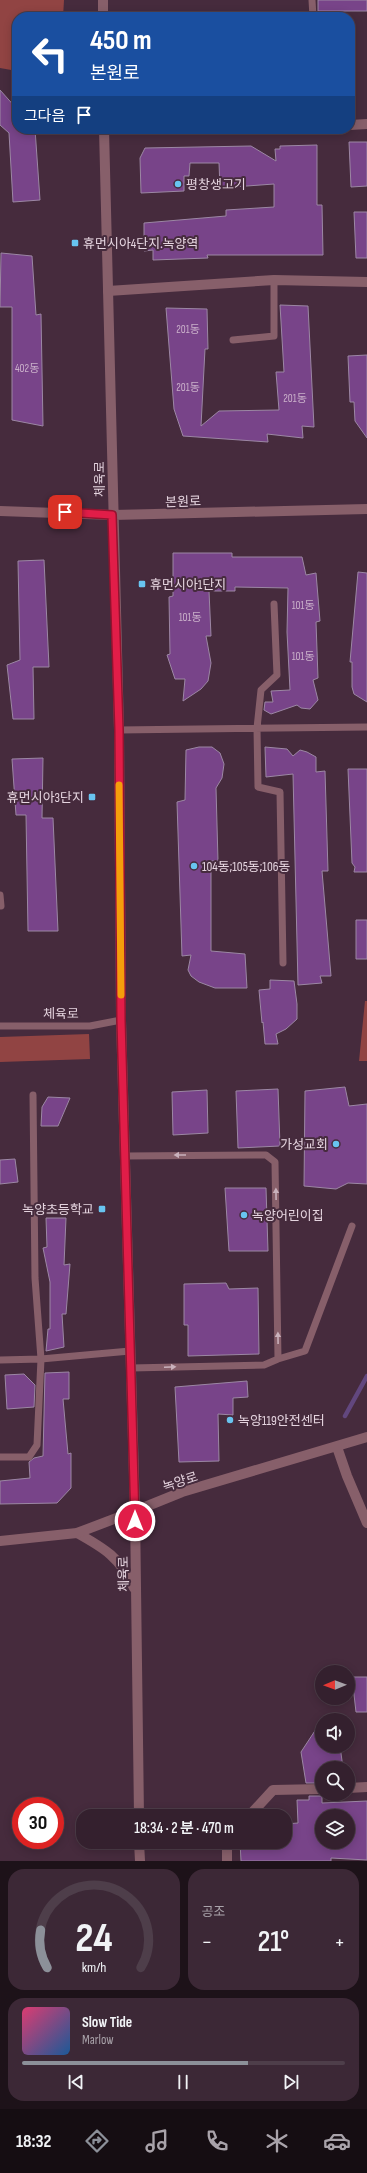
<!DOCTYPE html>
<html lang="ko">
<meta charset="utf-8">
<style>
body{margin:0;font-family:"Sofia Sans Condensed","Noto Sans KR",sans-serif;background:#3c2836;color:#f1f3f6;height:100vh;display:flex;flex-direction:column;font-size:15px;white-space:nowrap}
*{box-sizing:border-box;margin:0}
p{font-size:13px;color:#a9a3aa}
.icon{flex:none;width:22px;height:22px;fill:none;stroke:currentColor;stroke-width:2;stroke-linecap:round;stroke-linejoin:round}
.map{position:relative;height:1861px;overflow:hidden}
.drawer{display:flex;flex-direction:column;gap:8px;padding:8px;background:#1d1219;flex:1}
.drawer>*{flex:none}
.top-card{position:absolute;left:12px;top:12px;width:343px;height:122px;border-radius:16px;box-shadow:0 2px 10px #0003,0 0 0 1px #4e3e4a;background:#1a4fa0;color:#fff;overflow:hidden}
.needle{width:26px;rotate:269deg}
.tools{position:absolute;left:315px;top:1665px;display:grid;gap:8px}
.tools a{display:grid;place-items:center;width:40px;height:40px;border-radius:50%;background:#34202e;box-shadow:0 2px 10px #0003,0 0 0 1px #4e3e4a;font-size:20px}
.speed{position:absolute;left:12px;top:1797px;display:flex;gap:8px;font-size:20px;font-weight:700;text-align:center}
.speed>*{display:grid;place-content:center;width:52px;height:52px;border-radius:50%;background:#34202e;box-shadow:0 2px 10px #0003,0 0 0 1px #4e3e4a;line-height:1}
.speed .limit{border:6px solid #d22;background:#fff;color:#111}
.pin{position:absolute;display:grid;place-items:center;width:34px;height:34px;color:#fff;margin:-17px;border-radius:8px;box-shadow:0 2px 6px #0006}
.me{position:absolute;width:44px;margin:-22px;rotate:0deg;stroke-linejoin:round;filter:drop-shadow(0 0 3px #0008)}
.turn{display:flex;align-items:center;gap:14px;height:84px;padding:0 12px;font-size:18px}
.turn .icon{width:52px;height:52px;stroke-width:2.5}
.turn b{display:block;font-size:28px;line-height:34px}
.then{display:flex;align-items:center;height:38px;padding:0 12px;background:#0003;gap:8px;font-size:15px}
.big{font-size:30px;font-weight:600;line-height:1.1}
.drawer .card{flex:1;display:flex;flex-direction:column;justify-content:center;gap:6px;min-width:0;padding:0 14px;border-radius:16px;background:#3c2836}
.drawer .dial{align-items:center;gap:0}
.dial svg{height:104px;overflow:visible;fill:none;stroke:#4e3e4a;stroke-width:7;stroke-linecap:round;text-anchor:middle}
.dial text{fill:#f1f3f6;stroke:none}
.song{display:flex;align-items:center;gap:12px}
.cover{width:48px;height:48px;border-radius:6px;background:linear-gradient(135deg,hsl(340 70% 55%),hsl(210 70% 35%))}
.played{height:4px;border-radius:2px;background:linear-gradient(90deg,#8c9099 70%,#4e3e4a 70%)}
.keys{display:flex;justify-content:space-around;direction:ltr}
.heat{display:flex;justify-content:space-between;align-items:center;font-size:22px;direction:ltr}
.drawer .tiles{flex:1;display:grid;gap:8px;grid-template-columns:1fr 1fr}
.card:last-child{grid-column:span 2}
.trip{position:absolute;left:76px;top:1809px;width:216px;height:40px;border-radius:16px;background:#34202e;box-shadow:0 2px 10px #0003,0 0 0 1px #4e3e4a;font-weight:600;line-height:40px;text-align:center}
.dock{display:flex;height:64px;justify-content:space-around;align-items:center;background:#150d12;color:#a9a3aa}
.dock .icon{width:28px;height:28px}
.dock .current{color:#8c9099}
.dock b{font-size:18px;color:#f1f3f6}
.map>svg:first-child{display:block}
.green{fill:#914443}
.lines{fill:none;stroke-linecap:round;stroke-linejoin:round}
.stream{stroke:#62477e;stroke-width:4.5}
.building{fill:#784489;stroke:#9c87a4;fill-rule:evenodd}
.service{stroke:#875f6a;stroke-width:7}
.minor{stroke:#875f6a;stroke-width:10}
.tertiary{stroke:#875f6a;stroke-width:10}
.oneway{fill:#c9b1bc}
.route-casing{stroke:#92132f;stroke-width:10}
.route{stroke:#e11d48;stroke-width:7}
.slow{stroke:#f59e0b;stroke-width:7}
.poi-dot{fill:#68c4f0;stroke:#462b3d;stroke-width:1.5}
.labels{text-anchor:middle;stroke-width:4;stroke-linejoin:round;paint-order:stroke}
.number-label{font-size:11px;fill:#cab0ca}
.poi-label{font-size:13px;fill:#e5d4df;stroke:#462b3d;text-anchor:start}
.street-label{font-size:13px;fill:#e5d4df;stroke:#462b3d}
</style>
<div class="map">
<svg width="367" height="1861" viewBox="0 0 367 1861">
<rect width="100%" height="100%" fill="#462b3d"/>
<!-- green -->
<path class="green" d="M0,0H64L63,17H17V71L0,68Z
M365,1001H367V1061H359Z
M89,1034L90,1059L0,1062V1037Z"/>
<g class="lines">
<!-- stream -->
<path class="stream" d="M345,1416L367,1376"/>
</g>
<!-- building -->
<path class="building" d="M318,0H367V11H318Z
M0,90L17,109V129H35L40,200L13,202L9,133L0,125Z
M349,142H367V186L351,187Z
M317,145V205H322L323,255H207L208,258L153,260V250L144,251V223L226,216V210L274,207V184L220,188L219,163H190L189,176H184V191L141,193L140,158L145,148L251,146L276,161L275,149H280V146Z
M354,212H367V258H356Z
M1,253L32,256L36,315L41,314L43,426L12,420V307H0Z
M280,305L308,306L314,427L302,426L303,438L267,434L268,442L183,436L174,409L166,308L207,309L208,349H205L201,426L219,411L279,410L276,372H284Z
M367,355V438L355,421L354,402H350L348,356Z
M173,553H232V557H302L306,575L316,573L320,621L316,622L318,678L313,680L318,700L310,709L301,708L297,705L271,714L264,710L265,702H273L271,691L290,690L287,632L288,588L235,587V591H209L211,636H206L211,663L208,681L201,689L183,701L185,679H175L167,655L170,654L169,597L173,596Z
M44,560L49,667H33L34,719H13L7,665L20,660L18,561Z
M358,572L367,573V702L354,694L352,687V662H350Z
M199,747H212L220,753L224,764L222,778L216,788L218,861H211V951L245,954L247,988H215L199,982L191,976L188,970L191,955L182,956L177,802L185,800L186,750Z
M265,747L287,749L293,756L300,750L307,752L316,757V772L325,771L328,871H322L331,976H320L322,983L298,985L293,774L266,777Z
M43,758L42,818H53L58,931H28L26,815H16L12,759Z
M348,769H367V872H354L355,867L352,863Z
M356,920H367V959H356Z
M270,980L294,981L297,1004V1019L286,1029L276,1034L278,1044H265L263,1022L262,1023L259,990L270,989Z
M345,1087L349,1106L367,1104V1184L348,1183L336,1189L304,1186L305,1091Z
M278,1089L280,1146L238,1148L236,1091Z
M207,1090L208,1133L173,1135L172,1092Z
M48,1097L70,1098L58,1126H41L42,1107Z
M15,1159L18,1182L0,1184V1160Z
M225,1188H266L268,1251H229Z
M46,1218H66L64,1265L70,1264L66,1314H62L64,1347L46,1351L48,1329H50V1282L43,1248L47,1247Z
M226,1283L229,1289L258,1288L259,1354L188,1356V1325H184V1284Z
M69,1372V1399H63L68,1454L71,1453V1488L57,1503L0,1504V1481L30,1478L29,1462L34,1458L43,1456L45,1373Z
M24,1374L35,1385L34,1407L7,1409L5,1375Z
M247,1381L248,1397L233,1398V1415L218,1414L219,1461L179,1462L175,1387Z
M352,1677H367V1712H356Z
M322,1720V1746H340L343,1768H322V1783H306L301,1752Z
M309,1796H322V1803L367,1801V1860L331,1858V1861H241L240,1842H285V1824L298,1823L297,1800H309ZM322,1816H348V1842H322Z"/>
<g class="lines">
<!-- service -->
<path class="service" d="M312,0L313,17
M233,340L274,336V280
M274,604L277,675L261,690L257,728L258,787L280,792L283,963
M119,730L367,727
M0,895L1,906
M0,1026H90L121,1020
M125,1156L266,1155L275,1162L278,1359L264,1365L131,1368
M278,1359L305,1351L352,1226
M0,1360L41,1359L130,1351
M0,1457H29L37,1445L41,1359L35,1278L33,1095"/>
<!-- minor -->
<path class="minor" d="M103,0V17
M350,125L367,124
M108,291L274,280L367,282
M0,511L113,515
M337,1447L347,1476L367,1523
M77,1533C104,1548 121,1558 134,1588
M348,1788L367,1787
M139,1816L135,1511L182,1492L367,1437
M249,1816L273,1790L322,1789
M139,1842L140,1861
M227,1861V1848L230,1842"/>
<!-- tertiary -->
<path class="tertiary" d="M113,515L367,509
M0,1541L77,1533L135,1511L121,1020L119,730L104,129"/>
</g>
<!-- one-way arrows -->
<defs><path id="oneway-solid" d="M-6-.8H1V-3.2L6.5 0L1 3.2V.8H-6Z"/></defs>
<g class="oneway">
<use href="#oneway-solid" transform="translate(180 1155) rotate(180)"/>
<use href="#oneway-solid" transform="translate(276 1194) rotate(-91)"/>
<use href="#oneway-solid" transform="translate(278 1338) rotate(-91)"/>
<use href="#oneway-solid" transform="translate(170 1367) rotate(-2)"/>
</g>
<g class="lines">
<!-- route casing -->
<g class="route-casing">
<path id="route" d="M65,512L112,515L119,730L121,1020L135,1521"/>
</g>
<!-- route -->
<use href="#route" class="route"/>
<!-- slow -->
<path class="slow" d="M119,785L121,995"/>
</g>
<!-- markers -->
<g class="poi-dot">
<circle cx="178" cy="184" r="4"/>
<rect x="71" y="239" width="8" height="8" rx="2"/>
<rect x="138" y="580" width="8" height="8" rx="2"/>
<rect x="88" y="793" width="8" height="8" rx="2"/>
<circle cx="194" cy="866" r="4"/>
<circle cx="336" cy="1144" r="4"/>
<rect x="98" y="1205" width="8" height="8" rx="2"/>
<circle cx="244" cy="1215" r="4"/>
<circle cx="230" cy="1420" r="4"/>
</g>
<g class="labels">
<!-- number labels -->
<g class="number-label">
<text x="188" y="333">201동</text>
<text x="27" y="372">402동</text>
<text x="188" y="391">201동</text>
<text x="295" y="402">201동</text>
<text x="303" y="609">101동</text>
<text x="190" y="621">101동</text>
<text x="303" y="660">101동</text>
</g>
<!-- poi labels -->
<g class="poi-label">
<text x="186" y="189">평창생고기</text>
<text x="83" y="248">휴먼시아4단지.녹양역</text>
<text x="150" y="589">휴먼시아1단지</text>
<text x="84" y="802" text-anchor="end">휴먼시아3단지</text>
<text x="202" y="871">104동;105동;106동</text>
<text x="328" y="1149" text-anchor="end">가성교회</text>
<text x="94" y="1214" text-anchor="end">녹양초등학교</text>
<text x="252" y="1220">녹양어린이집</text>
<text x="238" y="1425">녹양119안전센터</text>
</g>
<!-- street labels -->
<g class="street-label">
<text transform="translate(99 479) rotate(-90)" y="5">체육로</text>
<text transform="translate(183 501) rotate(-2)" y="5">본원로</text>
<text x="61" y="1018">체육로</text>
<text transform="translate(180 1481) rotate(-18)" y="5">녹양로</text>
<text transform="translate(123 1574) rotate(-91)" y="5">체육로</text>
</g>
</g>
</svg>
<div class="tools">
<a><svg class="needle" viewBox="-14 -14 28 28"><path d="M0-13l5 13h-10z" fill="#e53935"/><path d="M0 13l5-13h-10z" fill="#a9a3aa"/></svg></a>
<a><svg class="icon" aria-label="sound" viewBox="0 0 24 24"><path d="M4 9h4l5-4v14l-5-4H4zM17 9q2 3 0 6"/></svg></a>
<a><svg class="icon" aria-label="search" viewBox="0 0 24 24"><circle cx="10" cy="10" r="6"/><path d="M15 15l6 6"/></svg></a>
<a><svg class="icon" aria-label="layers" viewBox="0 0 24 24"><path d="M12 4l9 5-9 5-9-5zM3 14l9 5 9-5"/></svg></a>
</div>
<div class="speed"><div class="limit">30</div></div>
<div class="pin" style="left:65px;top:512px;background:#d93025"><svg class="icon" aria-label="arrive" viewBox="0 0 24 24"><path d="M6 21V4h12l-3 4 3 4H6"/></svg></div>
<svg class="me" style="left:135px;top:1521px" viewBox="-20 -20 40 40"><circle r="17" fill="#e11d48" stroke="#fff" stroke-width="3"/><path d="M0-11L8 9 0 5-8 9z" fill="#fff"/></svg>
<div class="trip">18:34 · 2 분 · 470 m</div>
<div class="top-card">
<div class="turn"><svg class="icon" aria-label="left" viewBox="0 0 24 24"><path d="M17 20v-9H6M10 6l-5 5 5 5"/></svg><div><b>450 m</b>본원로</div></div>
<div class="then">그다음<svg class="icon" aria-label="arrive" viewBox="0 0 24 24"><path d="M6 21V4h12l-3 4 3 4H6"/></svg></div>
</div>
</div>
<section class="drawer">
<div class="tiles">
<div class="card dial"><svg viewBox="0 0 100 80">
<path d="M14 69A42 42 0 1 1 86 69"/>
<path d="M14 69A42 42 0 0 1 9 40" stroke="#8c9099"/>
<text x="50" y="56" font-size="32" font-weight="700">24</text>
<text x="50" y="72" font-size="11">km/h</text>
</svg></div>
<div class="card"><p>공조</p>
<div class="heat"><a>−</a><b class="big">21°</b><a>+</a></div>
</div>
<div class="card">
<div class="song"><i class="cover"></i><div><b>Slow Tide</b><p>Marlow</p></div></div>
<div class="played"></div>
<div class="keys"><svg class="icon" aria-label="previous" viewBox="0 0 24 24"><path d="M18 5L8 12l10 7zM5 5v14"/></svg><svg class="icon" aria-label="pause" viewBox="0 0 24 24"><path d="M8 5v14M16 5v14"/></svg><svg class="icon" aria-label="next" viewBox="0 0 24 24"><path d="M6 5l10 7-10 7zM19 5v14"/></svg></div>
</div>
</div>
</section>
<nav class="dock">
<b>18:32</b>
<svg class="icon current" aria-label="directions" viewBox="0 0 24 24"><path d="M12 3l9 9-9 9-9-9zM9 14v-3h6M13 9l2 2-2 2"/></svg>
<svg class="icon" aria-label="music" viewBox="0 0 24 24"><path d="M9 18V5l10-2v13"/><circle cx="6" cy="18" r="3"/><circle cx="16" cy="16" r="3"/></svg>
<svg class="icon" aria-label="phone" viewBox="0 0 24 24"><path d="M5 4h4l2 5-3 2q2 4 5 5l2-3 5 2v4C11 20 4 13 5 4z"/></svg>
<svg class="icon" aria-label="climate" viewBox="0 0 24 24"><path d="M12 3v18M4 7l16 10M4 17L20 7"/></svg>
<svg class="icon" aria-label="car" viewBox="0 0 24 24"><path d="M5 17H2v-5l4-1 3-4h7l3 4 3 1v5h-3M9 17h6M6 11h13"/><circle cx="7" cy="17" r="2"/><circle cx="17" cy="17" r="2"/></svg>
</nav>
